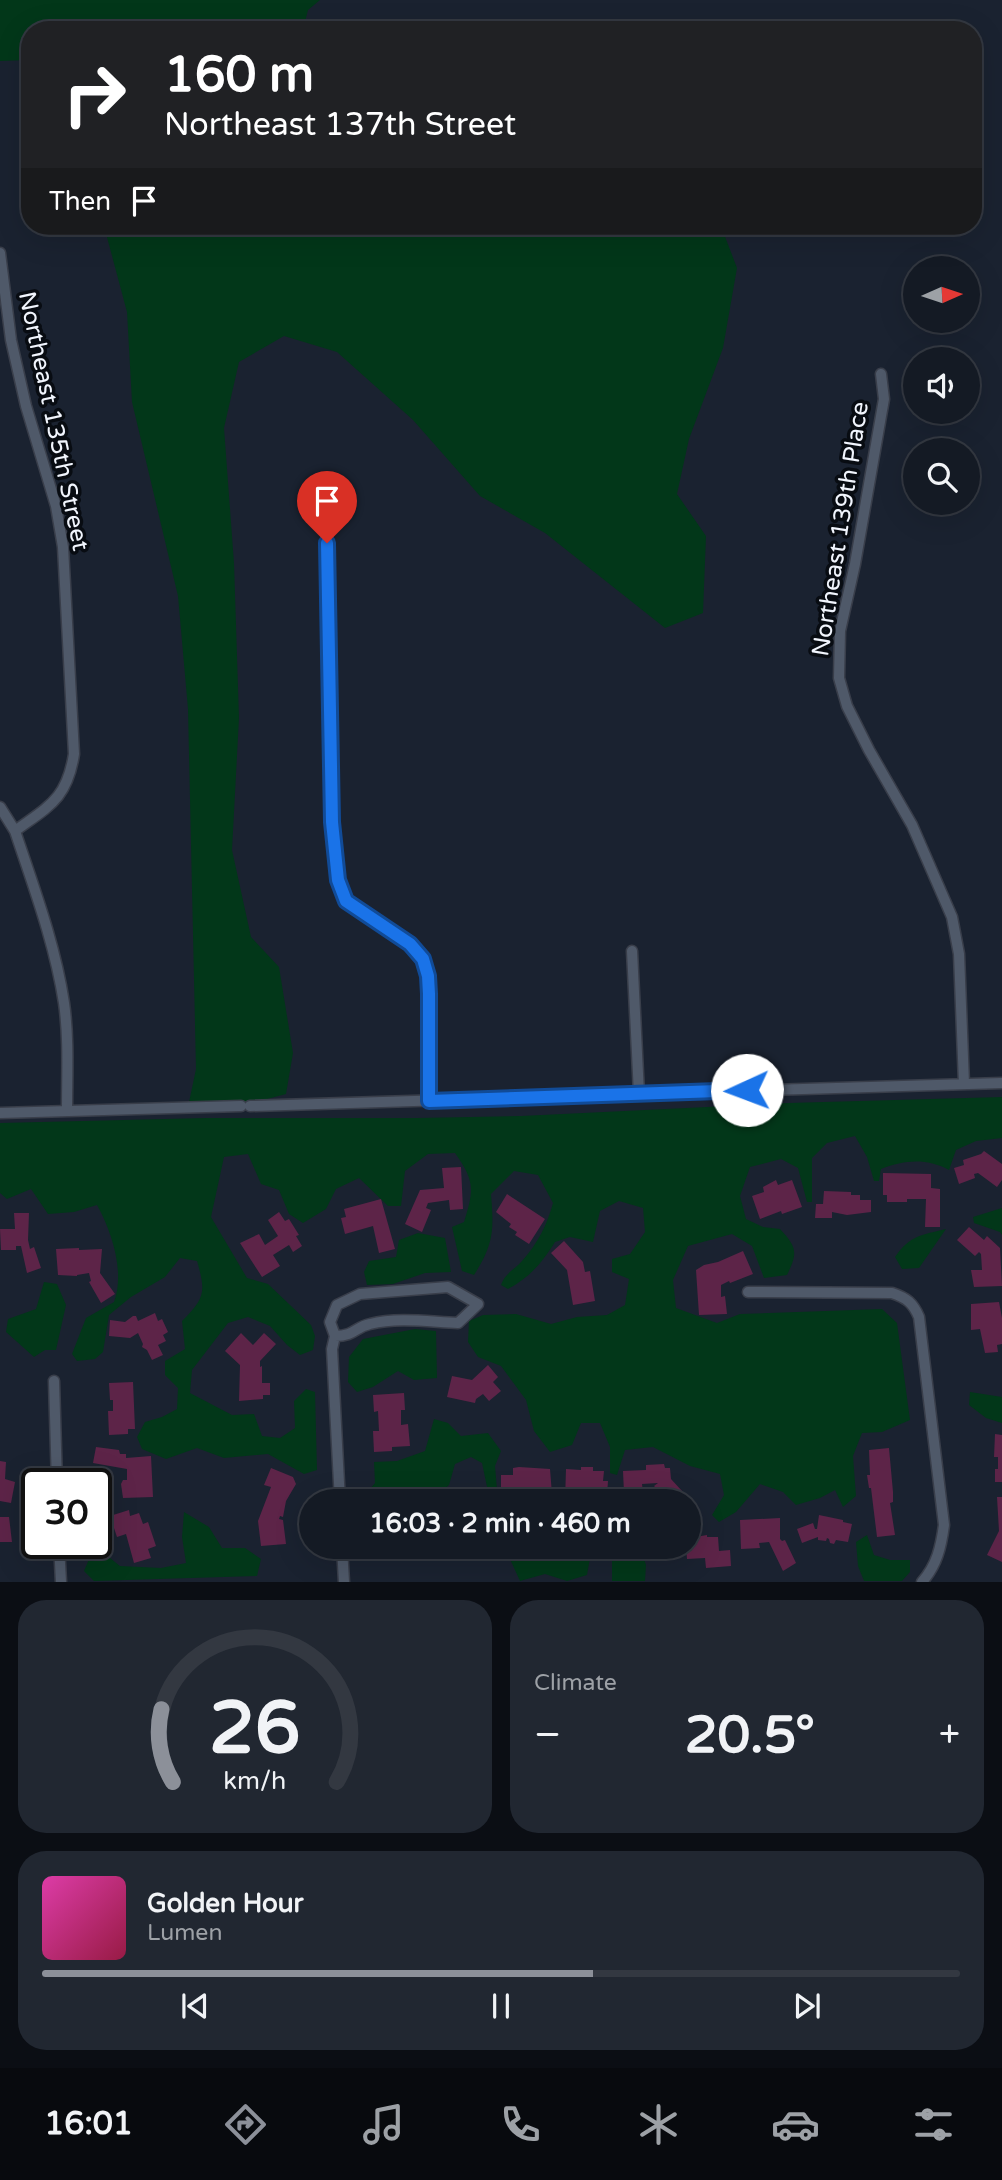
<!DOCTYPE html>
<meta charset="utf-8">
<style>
body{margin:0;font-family:"Varela Round",sans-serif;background:#212731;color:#f1f3f6;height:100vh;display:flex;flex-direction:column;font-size:26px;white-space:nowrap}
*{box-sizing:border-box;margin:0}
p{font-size:23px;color:#9da1a6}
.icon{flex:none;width:38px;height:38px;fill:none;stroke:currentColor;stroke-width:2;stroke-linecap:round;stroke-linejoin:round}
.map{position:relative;height:1582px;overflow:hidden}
.panel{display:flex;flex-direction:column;gap:18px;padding:18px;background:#0b0e14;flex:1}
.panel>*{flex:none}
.hud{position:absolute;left:21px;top:21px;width:961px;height:214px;border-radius:28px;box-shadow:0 7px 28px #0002,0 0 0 2px #333841;background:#202124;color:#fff;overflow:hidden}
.needle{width:46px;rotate:87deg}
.controls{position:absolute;left:903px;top:256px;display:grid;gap:14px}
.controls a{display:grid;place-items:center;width:77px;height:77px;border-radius:50%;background:#141a24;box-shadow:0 7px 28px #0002,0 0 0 2px #333841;font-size:35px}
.speed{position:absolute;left:21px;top:1468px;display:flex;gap:14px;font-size:35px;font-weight:700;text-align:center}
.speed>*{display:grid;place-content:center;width:91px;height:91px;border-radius:50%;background:#141a24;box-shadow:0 7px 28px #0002,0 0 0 2px #333841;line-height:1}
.speed .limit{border:4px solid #111;border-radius:10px;background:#fff;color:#111}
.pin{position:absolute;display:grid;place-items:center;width:60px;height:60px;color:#fff;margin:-72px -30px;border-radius:50% 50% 50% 0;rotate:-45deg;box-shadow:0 0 7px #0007}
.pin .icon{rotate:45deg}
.me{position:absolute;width:77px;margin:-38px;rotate:268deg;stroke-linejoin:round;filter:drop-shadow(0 0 5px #0008)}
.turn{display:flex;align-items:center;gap:24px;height:147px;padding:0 28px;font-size:32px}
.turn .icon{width:91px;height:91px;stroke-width:2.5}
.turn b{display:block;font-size:49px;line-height:60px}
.then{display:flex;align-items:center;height:66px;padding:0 28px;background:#0003;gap:14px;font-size:26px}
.big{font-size:52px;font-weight:800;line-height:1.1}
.panel .tile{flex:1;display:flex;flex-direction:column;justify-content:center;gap:10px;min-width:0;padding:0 24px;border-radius:28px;background:#212731}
.panel .dial{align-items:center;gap:0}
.dial svg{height:182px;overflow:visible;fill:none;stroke:#333841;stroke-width:7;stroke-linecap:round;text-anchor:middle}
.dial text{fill:#f1f3f6;stroke:none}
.song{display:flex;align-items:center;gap:21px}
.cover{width:84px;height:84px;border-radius:10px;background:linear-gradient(135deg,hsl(320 70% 55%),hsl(340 70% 35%))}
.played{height:7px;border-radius:4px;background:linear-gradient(90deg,#8c9099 60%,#333841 60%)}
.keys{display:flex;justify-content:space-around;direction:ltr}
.heat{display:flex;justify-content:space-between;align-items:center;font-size:38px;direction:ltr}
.panel .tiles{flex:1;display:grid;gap:18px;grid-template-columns:1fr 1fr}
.tile:last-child{grid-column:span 2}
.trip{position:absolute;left:299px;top:1489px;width:402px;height:70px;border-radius:35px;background:#141a24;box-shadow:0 7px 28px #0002,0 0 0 2px #333841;font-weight:800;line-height:70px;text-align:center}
.menu{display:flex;height:112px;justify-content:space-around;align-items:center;background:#080a0e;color:#9da1a6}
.menu .icon{width:49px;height:49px}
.menu .active{color:#8c9099}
.menu b{font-size:32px;color:#f1f3f6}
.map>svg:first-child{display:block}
.green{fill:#023719}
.building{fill:#5d2448}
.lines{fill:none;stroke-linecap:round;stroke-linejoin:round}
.minor-casing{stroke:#393e4a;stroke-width:13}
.minor{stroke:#4f5969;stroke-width:10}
.route-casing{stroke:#114b97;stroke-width:18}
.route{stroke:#1a73e8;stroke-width:12}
.labels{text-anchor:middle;stroke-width:7;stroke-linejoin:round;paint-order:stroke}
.street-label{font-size:24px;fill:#f1f5fd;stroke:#080c12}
</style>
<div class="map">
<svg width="1002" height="1582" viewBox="0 0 1002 1582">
<rect width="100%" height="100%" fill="#1a2230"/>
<!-- green -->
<path class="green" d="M0,0H320L308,10L303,30H30V60L0,61Z
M104,226H721L737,268L723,348L689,439L677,494L706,536L703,613L665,628L545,533L480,496L413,420L337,352L284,336L239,362L224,428L234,563L239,718L232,850L251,937L279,967L293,1053L286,1094L241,1106L188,1107L196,1069L188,709L178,596L132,402L127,312Z
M1002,1097V1138L976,1141L956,1150L949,1170C926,1158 905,1160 881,1169L879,1181H874L867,1157L855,1136L827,1143L812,1158V1202H807L798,1168L781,1159L750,1167L740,1196L746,1219L763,1227L780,1229C797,1247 798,1253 787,1275L764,1278L752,1246L732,1234L688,1246L673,1280L676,1308L717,1323L740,1314L882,1309L897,1323L910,1420L882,1432L862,1433L853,1456L856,1496L843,1507L835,1490L820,1498L796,1505L783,1492L760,1484L736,1512L719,1522L712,1515L724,1495L720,1474L690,1466L653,1447L625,1450L617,1475L610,1473V1447L600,1423H581L572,1445L550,1452L534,1431L526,1400L501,1366L478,1357L468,1342L469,1321L483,1315L516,1314L551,1324L577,1317L607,1315L625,1305L629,1279L612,1272V1259L630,1254L645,1232L643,1208L619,1201L600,1211L593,1242L570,1237L555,1242C542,1263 530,1277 508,1289L501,1285C505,1273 514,1270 522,1261C538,1243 547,1225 553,1203L538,1175L514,1171L491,1194C494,1230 494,1244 474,1275L462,1271L452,1227L464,1222C474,1190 475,1181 455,1153L428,1154L405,1171L401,1206H388L359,1178L336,1189L326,1209L303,1223L289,1214L279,1190L261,1184L248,1154L224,1157L211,1217L247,1278L268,1284L311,1325L315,1336L313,1350L300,1355L287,1345L270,1326L248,1317L228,1323L192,1370L190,1393L232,1415L254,1414L262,1436L280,1438L295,1428L294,1401L306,1389L315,1392L317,1470L304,1474L268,1454L224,1458L197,1448L166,1459L142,1449L137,1437L145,1422L162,1417L177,1409L178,1388L165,1375V1361L185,1349L182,1321C205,1298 206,1292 197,1261L180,1258L165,1277L131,1297L109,1315L103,1352L95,1359L77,1361L72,1354L86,1318L114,1302C125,1272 112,1232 97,1205L74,1212L48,1214L31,1189L7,1199L0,1193V1123L206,1118H418L521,1116L788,1103Z
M1002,1208V1235L1000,1232L974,1223L973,1217Z
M946,1229L919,1268L902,1269L895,1257C910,1235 922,1235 946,1229Z
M418,1233L445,1238L451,1272L425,1273L393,1284L367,1285L364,1272L369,1261L396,1257L399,1240Z
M44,1282L57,1284L66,1305L56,1350H45L34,1357L6,1332L8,1319L36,1309Z
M415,1329L436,1331L437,1378L414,1380L398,1371L373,1387L357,1392L348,1382L349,1357L363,1339Z
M970,1392L1002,1397V1423L986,1418L969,1405Z
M434,1419L448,1423L461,1436L488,1433L501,1451L495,1466L498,1501H490L482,1463L471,1457L455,1464L449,1485L432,1500L414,1489L390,1501L359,1502L375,1483L374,1462L397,1461L425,1451Z
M184,1512L209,1527L222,1548H245L261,1559L257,1576L94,1581L84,1571L90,1557L105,1554L120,1566L161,1568L186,1563L182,1537Z
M867,1535L874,1555L890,1560H910V1572L902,1581H864L858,1566L856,1542Z
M510,1547H592L587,1575L567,1581L545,1574L520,1581L509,1557Z
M617,1547H640L646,1565L645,1581H612V1560Z"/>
<!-- building -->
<path class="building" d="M984,1151L1002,1164V1180L997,1187L978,1173L974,1174L975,1178L959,1184L954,1168L964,1165L963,1160L981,1154Z
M461,1167L463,1209L450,1210L449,1200L428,1203L426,1208L431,1210L422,1232L405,1224L420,1190L444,1188L442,1168Z
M883,1173L931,1174V1188L940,1189V1227H925L926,1199H907V1202H887V1195H883Z
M776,1180L778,1185L792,1180L802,1207L782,1214L781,1211L760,1219L752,1196L764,1192L763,1187Z
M824,1191L851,1192V1195H860V1200H871V1212L847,1215L832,1212V1218H815L816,1204H823Z
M507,1194L545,1219L529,1244L515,1235L517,1232L509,1227L511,1224L496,1212Z
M381,1199L395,1249L379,1253L373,1226L345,1234L341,1218L346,1217L344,1209Z
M279,1212L285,1221L289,1219L299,1235L296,1236L302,1246L293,1252L289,1245L273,1255L280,1266L262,1277L240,1243L259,1234L265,1245L278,1236L268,1220Z
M14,1213H29L28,1240L30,1249L34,1247L41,1268L27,1273L21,1246H16V1250H1L0,1229H15Z
M969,1227L984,1240L987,1236L1000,1248L1002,1286L974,1287L971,1270H982L981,1254L979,1252L975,1256L957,1240Z
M564,1241L583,1262L585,1272L590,1271L595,1301L573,1305L567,1270L551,1253Z
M79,1248V1250L102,1249L100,1273L115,1294L101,1303L89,1282L91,1281L89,1273L77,1275V1276L58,1275L56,1249Z
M743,1251L753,1274L730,1283L729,1281L721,1285V1297L725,1296L727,1314L699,1315L696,1270L704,1265L718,1262Z
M999,1302L1002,1318V1344L997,1345L998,1352L985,1353L980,1329L971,1330V1304Z
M155,1313L158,1321L162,1319L168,1332L163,1335L166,1341L158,1345L163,1355L152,1360L147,1350L142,1347L143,1344L138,1333L130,1338L109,1336L110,1320L125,1322L133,1316H136L138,1321Z
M241,1333L253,1345L264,1333L276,1344L260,1361V1367L262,1366V1383H270V1395H263V1399L239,1401L240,1365L225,1351Z
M488,1365L498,1377L493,1382L501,1391L489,1401L483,1394L476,1399L475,1403L447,1397L452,1376L472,1380Z
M133,1382L135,1429H128V1434L109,1435L108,1411H113V1400H110L109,1383Z
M404,1393L405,1410H401V1425L408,1424L410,1446L392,1447V1451L374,1452L373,1431H379L378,1411L374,1412L373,1395Z
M995,1434L1002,1435V1482H995V1469H998V1457H994Z
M96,1447L119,1450L120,1454H126V1458L151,1456L153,1497L123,1498L121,1484L123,1480H127V1469L93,1463Z
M889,1448L893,1492V1502L890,1503L895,1535L877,1537L871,1488H869L867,1475H870L869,1450Z
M0,1461L6,1462L5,1479L15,1482L11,1503L0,1501Z
M664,1464L665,1468H670L671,1479L682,1491L674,1502H669L654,1486L658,1483L642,1484L643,1492L624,1493L623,1471L646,1470V1465Z
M519,1467L550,1469L552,1494H501V1475H513V1468Z
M581,1467H593V1471H604L603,1481H608L607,1495L615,1496V1502H593V1497H583V1499H576V1502L565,1501L566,1469L581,1470Z
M271,1468L293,1477L296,1484L286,1501L283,1517L280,1516L279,1519L283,1520L286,1544L261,1546L258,1521L271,1487L264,1485Z
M403,1494L425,1501V1502H401Z
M997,1497H1002V1562L987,1555L999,1531Z
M129,1510L130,1516L139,1513L143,1524L148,1522L156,1546L148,1549L151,1558L134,1563L126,1534L117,1537L110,1516Z
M819,1515L843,1520V1522L852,1524L848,1542L836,1540L834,1544L830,1543L829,1539L827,1538L826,1541L818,1540V1537L802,1543L797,1529L813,1523L815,1529H817Z
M0,1517H9L12,1542H0Z
M780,1518V1539L782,1541L785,1540L796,1563L783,1571L769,1542L759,1543L760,1548L741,1549L740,1520Z
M707,1535V1537H718L719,1551L730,1550L731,1566L706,1568L705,1558L687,1559L686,1547H690V1538Z
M472,1547H493V1550L472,1551Z"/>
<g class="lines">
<!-- minor casing -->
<g class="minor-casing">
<path id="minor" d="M0,253L11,340L26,406L56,506L63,547L74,754C67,799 49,806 15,831C34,888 55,944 64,1003C69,1038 67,1075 67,1111
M881,374L884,399L855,564L840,631L839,678L847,706L869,750L912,825L952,917L959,954L964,1084
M327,521L332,822L338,880L346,901L410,944L423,959L428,976L429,994V1101
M0,807L15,831
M632,951L639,1094
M250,1106L1002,1083
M0,1113L241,1106
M748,1292L892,1293C907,1298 913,1303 919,1317L944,1525C941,1547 937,1565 922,1582
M335,1336C355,1336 355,1327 370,1324C398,1317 430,1322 458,1323L478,1304L448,1287L360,1294L337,1305L330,1322L335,1336L332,1349L340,1502
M54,1381L57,1484
M59,1544L61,1582
M342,1547L344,1582"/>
</g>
<!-- minor -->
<use href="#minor" class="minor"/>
</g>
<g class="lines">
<!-- route casing -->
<g class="route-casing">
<path id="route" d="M327,543L332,822L338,880L346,901L410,944L423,959L428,976L429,994V1101L747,1090"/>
</g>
<!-- route -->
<use href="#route" class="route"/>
</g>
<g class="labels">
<!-- street labels -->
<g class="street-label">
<text transform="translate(54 421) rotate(78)" y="8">Northeast 135th Street</text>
<text transform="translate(840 529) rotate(-81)" y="8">Northeast 139th Place</text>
</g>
</g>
</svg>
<div class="controls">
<a><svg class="needle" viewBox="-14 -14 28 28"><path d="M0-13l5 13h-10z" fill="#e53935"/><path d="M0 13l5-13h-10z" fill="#9da1a6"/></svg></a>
<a><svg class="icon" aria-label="sound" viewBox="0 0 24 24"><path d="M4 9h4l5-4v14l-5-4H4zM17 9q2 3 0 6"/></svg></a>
<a><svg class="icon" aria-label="search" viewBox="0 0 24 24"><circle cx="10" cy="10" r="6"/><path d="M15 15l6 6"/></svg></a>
</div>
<div class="speed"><div class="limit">30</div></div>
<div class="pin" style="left:327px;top:543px;background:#d93025"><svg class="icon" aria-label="arrive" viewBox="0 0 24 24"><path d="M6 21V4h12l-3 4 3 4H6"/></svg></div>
<svg class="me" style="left:747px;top:1090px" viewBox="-20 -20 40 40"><circle r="19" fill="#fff"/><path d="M0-13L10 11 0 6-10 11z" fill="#1a73e8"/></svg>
<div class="trip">16:03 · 2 min · 460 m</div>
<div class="hud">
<div class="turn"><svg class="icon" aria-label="right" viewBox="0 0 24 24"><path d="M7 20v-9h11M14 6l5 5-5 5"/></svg><div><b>160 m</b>Northeast 137th Street</div></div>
<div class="then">Then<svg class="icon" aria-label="arrive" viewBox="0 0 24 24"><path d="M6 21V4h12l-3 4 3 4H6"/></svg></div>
</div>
</div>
<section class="panel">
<div class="tiles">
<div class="tile dial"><svg viewBox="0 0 100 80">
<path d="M14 69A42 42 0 1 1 86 69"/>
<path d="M14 69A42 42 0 0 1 9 37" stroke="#8c9099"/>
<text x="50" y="56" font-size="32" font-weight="700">26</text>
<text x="50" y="72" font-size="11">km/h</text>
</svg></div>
<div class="tile"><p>Climate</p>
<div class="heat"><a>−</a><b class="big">20.5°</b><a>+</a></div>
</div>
<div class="tile">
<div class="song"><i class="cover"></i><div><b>Golden Hour</b><p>Lumen</p></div></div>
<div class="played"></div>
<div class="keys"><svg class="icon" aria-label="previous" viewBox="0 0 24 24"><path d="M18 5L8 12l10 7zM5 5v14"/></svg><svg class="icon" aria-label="pause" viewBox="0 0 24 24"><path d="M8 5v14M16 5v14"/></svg><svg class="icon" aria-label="next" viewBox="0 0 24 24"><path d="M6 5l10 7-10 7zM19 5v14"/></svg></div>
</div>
</div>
</section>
<nav class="menu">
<b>16:01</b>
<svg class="icon active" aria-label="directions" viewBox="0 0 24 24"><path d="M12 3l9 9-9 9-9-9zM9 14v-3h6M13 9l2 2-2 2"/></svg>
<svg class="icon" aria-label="music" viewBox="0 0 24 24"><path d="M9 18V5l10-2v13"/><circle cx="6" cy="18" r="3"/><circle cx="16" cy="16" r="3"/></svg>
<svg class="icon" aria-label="phone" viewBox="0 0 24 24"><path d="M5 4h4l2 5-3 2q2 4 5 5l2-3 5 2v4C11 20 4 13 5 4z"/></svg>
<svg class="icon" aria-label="climate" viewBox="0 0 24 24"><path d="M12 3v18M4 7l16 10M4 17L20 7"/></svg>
<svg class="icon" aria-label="car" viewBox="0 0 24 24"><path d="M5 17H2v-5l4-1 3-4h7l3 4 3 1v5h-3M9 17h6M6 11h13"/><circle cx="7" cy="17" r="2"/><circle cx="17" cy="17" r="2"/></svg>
<svg class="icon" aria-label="filters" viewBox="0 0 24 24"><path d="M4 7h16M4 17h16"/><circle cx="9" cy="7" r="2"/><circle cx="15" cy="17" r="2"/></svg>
</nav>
